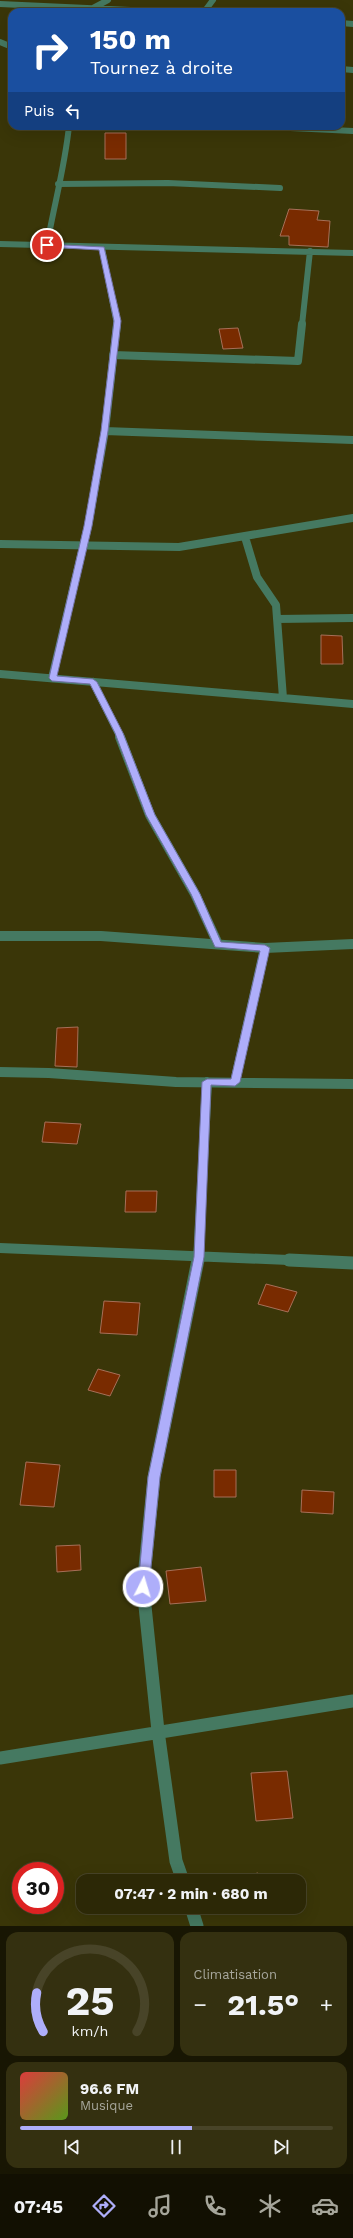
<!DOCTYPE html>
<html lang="fr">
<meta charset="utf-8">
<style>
body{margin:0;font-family:"Work Sans",sans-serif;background:#343010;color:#f1f3f6;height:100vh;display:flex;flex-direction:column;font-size:15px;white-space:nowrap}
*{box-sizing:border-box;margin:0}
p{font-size:13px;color:#a6a69b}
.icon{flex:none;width:22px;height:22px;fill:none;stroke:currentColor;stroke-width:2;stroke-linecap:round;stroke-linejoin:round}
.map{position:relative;height:1926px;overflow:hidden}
.side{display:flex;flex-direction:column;gap:6px;padding:6px;background:#181603;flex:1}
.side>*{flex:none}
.banner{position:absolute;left:8px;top:8px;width:337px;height:122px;border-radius:12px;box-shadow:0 4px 16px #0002,0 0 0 1px #484428;background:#1a4fa0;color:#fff;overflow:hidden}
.speed{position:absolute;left:12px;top:1862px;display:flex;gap:8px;font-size:20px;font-weight:700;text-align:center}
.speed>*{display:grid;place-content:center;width:52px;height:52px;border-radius:50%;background:#2c2806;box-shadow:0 4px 16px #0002,0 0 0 1px #484428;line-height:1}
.speed .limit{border:6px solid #d22;background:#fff;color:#111}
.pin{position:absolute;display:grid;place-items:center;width:34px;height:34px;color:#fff;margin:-17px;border:2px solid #fff;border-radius:50%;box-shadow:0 1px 4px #0007}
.me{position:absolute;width:44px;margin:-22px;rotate:5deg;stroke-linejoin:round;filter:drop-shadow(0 0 3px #0008)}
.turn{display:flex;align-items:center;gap:14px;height:84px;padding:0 16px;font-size:18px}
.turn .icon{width:52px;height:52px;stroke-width:2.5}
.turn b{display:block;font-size:28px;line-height:34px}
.then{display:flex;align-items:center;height:38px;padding:0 16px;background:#0003;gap:8px;font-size:15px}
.big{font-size:30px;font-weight:700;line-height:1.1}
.side .card{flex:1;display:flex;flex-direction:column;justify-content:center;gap:6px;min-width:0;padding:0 14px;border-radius:12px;background:#343010}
.side .dial{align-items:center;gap:0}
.dial svg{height:104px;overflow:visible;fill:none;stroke:#484428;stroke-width:7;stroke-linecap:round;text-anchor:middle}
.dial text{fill:#f1f3f6;stroke:none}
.song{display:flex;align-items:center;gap:12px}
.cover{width:48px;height:48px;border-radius:6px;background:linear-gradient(135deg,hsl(0 70% 55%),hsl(90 70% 35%))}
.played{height:4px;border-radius:2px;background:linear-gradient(90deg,#aeaefa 55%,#484428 55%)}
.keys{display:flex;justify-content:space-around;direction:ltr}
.heat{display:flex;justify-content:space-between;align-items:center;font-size:22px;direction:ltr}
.side .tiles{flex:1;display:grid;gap:6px;grid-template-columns:1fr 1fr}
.card:last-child{grid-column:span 2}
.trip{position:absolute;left:76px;top:1874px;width:230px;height:40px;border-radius:12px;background:#2c2806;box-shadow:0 4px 16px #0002,0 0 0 1px #484428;font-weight:700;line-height:40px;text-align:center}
.tab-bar{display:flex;height:64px;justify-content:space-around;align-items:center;background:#121002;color:#a6a69b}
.tab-bar .icon{width:28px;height:28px}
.tab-bar .selected{color:#aeaefa}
.tab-bar b{font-size:18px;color:#f1f3f6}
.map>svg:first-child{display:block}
.building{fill:#792b00;stroke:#a66f58}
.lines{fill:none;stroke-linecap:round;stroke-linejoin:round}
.minor-far3{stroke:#457961;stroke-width:6}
.minor-far2{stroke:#457961;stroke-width:8}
.minor-far1{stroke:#457961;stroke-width:10}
.minor{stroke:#457961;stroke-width:13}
.route{fill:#aeaefa;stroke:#7171a2}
</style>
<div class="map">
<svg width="353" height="1926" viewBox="0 0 353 1926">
<rect width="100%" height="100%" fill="#3a3608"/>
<!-- building -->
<path class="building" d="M105,133H126V159H105Z
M289,209L319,211L317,220L330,221L328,247L289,245V236H280Z
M238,328L243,348L223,349L219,329Z
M321,635L342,636L343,664H321Z
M78,1027L77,1067L55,1066L57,1028Z
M45,1122L81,1124L77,1144L42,1142Z
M126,1191H157L156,1212H125Z
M266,1284L297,1292L288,1312L258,1304Z
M104,1301L140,1303L137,1335L100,1333Z
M98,1369L120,1375L110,1396L88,1390Z
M26,1462L60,1465L54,1507L20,1505Z
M214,1470H236V1497H214Z
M302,1490L334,1492L333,1514L301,1512Z
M80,1545L81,1570L57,1572L56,1546Z
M201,1567L206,1601L170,1604L166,1571Z
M287,1771L293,1818L256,1821L251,1773Z
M258,1873L260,1881H240L239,1877Z"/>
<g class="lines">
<!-- minor-far3 -->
<path class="minor-far3" d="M0,4L174,12
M93,8L108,0
M204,12L213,0
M341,23L353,24
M0,42L12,47
M341,69L353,70
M247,126L353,131
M58,184L168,183L280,188
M0,244L353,253
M47,245C54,205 65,166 69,126
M102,248L117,325
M302,325L310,251"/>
<!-- minor-far2 -->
<path class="minor-far2" d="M113,355L298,361L302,324
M105,431L353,440
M245,537L257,577L276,605L283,698
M0,544L179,547L353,518
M277,619L353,618
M0,674L353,704
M52,678L88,526L105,431L117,324
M93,682L121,738"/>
<!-- minor-far1 -->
<path class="minor-far1" d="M120,737L150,815L195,894L218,944
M0,936H101L265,948L353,944
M0,1072L49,1073L176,1082L353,1084
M235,1082L265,948
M0,1248L312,1261
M198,1261L207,1082"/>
<!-- minor -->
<path class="minor" d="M289,1260L353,1263
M0,1758L353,1701
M183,1881L176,1861L158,1731L143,1587L154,1477L198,1260
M191,1907L197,1926"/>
</g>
<!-- route -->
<path class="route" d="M45,244L104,247L121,321L108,431L92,526L57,676L93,679L97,682L123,733L155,815L200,894L221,942L265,945L270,948L240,1082L235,1086L211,1085L204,1257L160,1477L149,1587L148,1590H139L138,1587L148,1477L194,1257L202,1082L207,1079H231L260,951L215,947L191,894L146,815L115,733L90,684L52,681L49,678L84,526L101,431L114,321L99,250L47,247Z"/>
</svg>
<div class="speed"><div class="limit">30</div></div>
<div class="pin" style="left:47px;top:245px;background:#d93025"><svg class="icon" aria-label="arrive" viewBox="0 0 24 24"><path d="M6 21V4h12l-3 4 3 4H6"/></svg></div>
<svg class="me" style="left:143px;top:1587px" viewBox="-20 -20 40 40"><circle r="17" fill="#aeaefa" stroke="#fff" stroke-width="3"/><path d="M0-11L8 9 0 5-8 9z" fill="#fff"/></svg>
<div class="trip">07:47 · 2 min · 680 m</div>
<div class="banner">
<div class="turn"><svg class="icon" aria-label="right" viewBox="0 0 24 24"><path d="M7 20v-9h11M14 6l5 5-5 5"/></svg><div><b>150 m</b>Tournez à droite</div></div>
<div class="then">Puis<svg class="icon" aria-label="left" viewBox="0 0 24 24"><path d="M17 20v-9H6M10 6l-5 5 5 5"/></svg></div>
</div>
</div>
<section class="side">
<div class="tiles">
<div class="card dial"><svg viewBox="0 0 100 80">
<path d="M14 69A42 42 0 1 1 86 69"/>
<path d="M14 69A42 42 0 0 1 9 39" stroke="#aeaefa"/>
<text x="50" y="56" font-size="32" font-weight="700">25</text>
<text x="50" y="72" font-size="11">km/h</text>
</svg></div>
<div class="card"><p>Climatisation</p>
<div class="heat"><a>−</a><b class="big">21.5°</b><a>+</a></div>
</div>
<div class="card">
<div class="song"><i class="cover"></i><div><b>96.6 FM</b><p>Musique</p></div></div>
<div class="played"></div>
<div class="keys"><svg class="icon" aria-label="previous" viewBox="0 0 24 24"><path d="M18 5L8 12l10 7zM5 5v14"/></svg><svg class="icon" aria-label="pause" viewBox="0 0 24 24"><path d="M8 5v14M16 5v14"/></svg><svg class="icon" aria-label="next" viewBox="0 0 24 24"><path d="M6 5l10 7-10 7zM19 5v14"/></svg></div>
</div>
</div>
</section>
<nav class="tab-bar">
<b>07:45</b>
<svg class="icon selected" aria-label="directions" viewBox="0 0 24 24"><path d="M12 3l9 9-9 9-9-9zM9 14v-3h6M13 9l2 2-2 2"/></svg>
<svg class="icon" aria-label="music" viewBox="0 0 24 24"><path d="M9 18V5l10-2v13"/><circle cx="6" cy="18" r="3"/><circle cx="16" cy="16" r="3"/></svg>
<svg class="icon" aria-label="phone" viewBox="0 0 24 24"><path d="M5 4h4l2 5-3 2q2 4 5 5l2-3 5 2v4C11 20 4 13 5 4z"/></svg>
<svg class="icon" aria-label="climate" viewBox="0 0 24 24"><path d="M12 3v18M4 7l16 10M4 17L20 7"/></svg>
<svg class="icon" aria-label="car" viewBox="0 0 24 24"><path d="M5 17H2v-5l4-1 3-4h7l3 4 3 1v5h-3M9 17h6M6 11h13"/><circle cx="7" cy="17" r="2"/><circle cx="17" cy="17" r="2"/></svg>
</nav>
